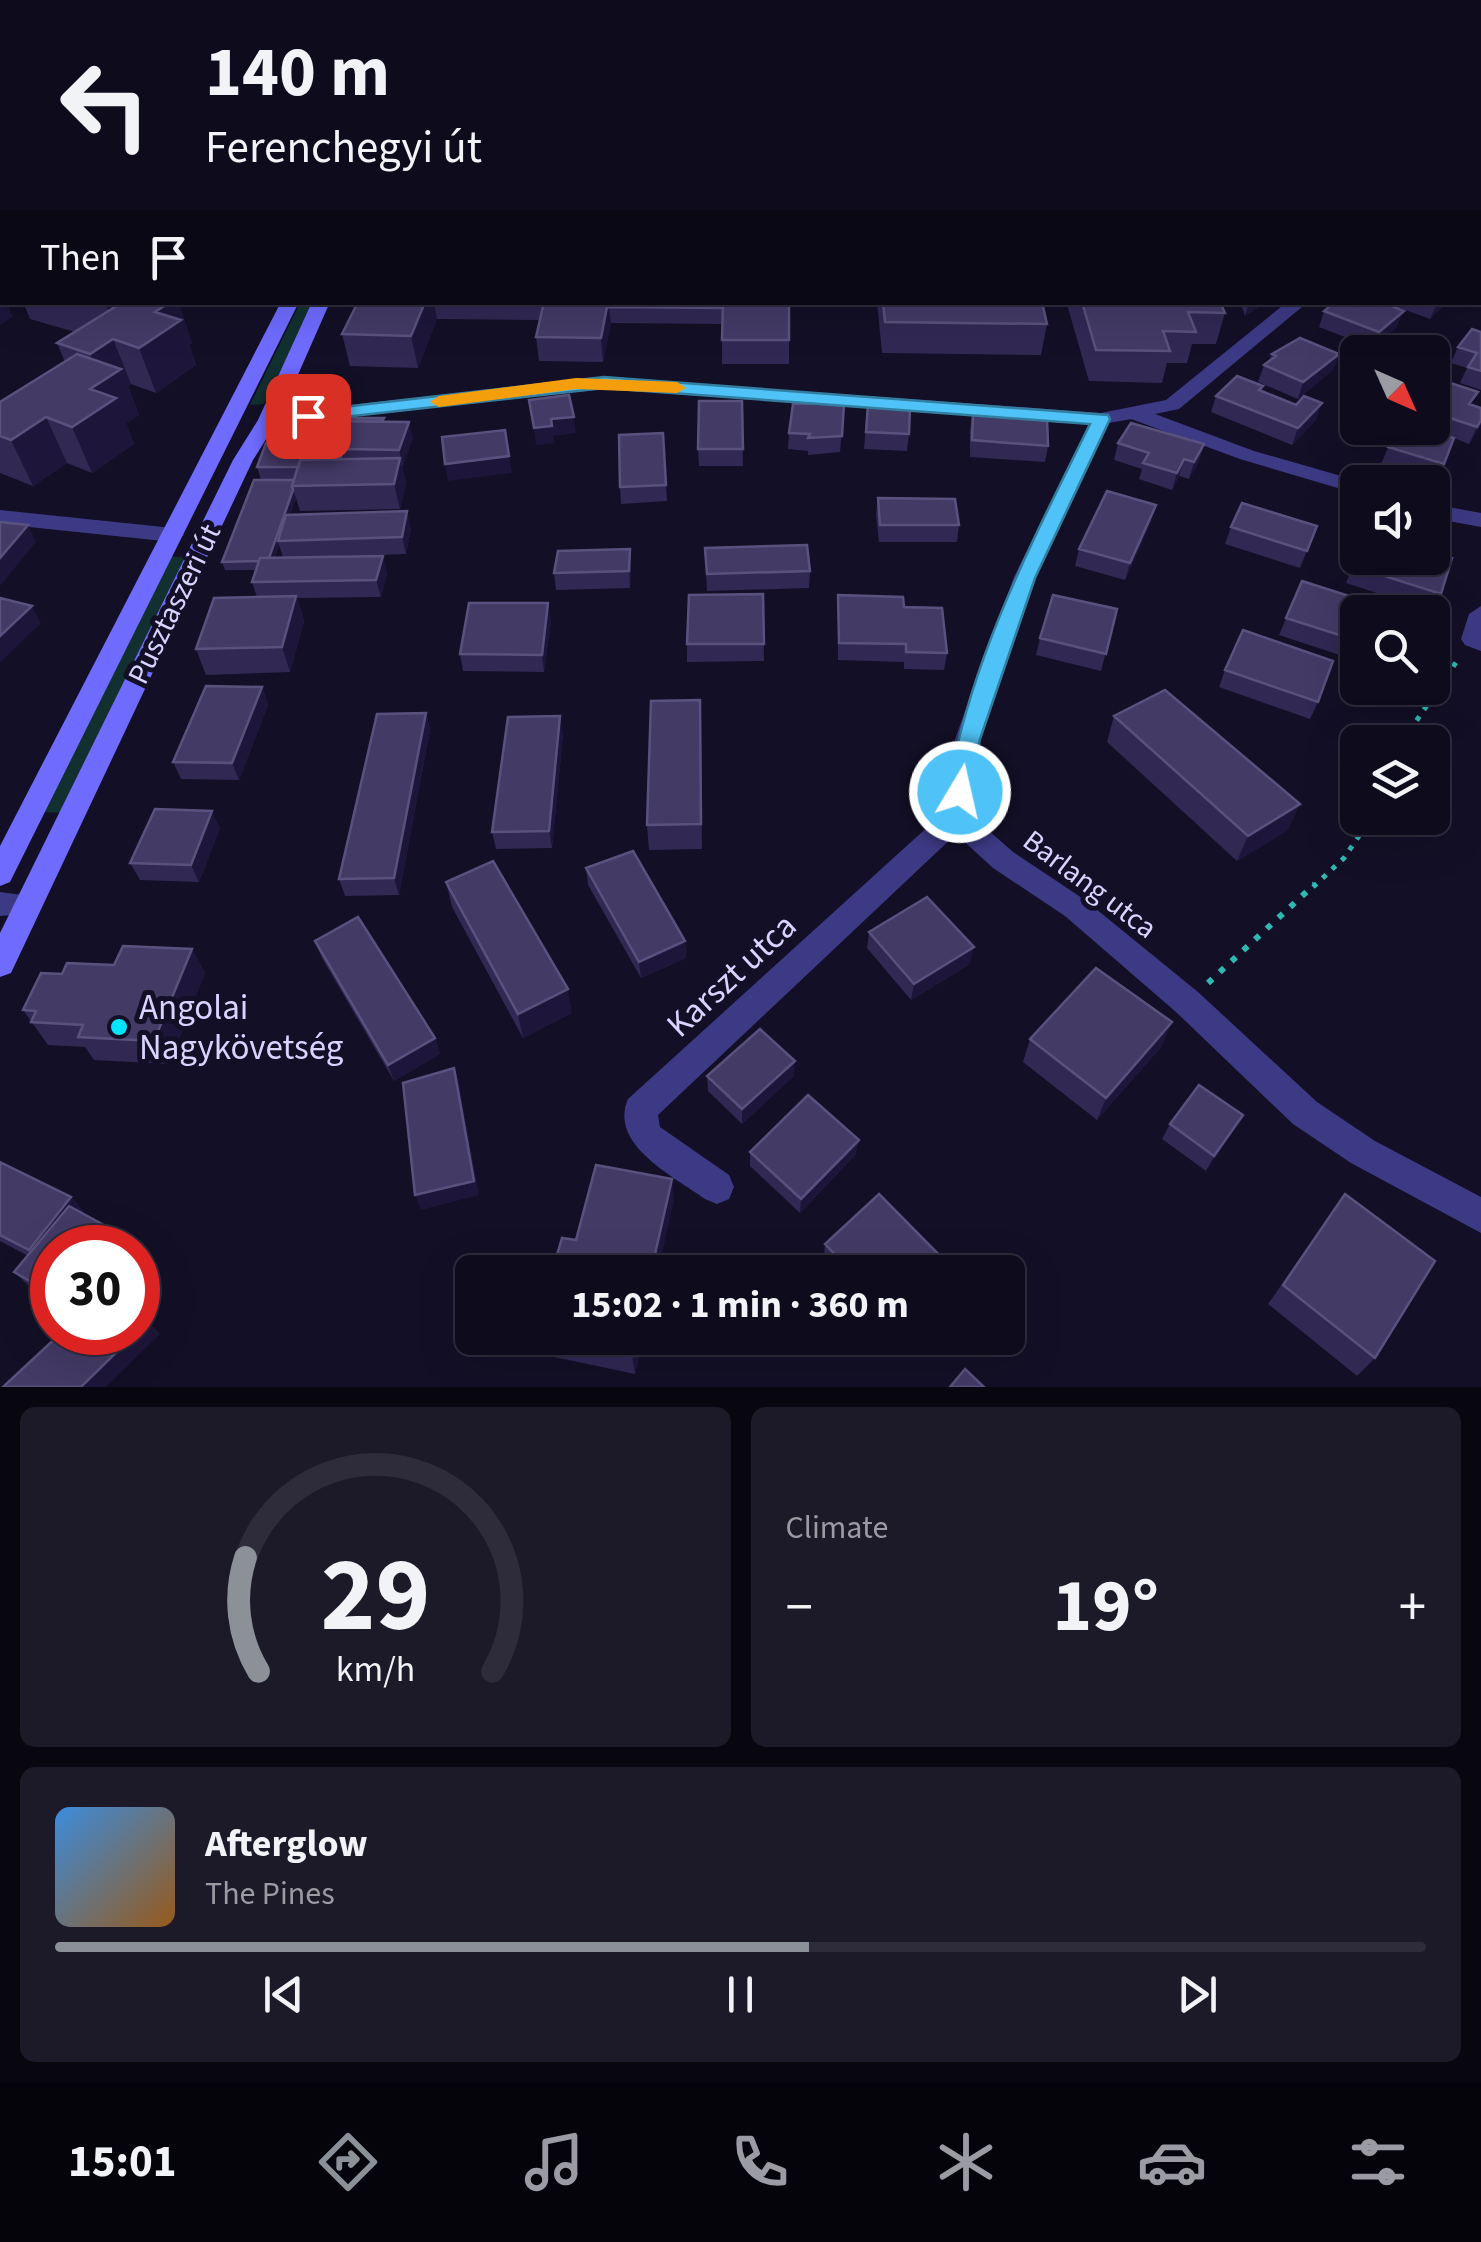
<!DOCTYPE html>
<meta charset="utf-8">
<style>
body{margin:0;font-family:"Source Sans 3",sans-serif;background:#1c1929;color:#f1f3f6;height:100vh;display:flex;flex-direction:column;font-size:38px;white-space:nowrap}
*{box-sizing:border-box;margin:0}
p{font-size:32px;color:#9b9ba3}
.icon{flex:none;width:55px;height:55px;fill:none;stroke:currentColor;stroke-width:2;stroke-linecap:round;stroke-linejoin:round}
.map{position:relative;height:1387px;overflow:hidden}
.sheet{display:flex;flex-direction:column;gap:20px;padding:20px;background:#08060f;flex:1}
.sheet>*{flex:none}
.guide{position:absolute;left:0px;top:0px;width:1482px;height:305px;box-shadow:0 10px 40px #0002,0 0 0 2px #2e2b3b;background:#0e0b1c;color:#f1f3f6;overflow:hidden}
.needle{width:65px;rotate:135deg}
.fabs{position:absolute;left:1340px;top:335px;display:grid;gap:20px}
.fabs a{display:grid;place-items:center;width:110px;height:110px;border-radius:15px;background:#0e0b1c;box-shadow:0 10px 40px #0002,0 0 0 2px #2e2b3b;font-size:50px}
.speed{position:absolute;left:30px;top:1225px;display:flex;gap:20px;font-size:50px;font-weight:700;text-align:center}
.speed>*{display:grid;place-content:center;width:130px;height:130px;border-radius:50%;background:#0e0b1c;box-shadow:0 10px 40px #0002,0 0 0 2px #2e2b3b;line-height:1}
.speed .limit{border:15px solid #d22;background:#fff;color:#111}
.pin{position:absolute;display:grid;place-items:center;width:85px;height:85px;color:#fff;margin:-42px;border-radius:20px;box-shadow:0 5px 15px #0006}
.me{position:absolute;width:110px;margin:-55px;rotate:9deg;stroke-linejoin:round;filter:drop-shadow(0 0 8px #0008)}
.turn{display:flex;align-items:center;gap:35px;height:210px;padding:0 40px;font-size:45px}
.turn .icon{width:130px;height:130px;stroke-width:2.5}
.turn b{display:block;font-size:70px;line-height:85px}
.then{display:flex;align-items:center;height:95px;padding:0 40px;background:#0003;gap:20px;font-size:38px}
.big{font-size:75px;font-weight:700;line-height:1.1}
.sheet .card{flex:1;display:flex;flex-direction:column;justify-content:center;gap:15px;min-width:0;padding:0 35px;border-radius:15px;background:#1c1929}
.sheet .dial{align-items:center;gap:0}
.dial svg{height:260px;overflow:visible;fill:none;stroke:#2e2b3b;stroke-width:7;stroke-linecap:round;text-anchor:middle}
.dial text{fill:#f1f3f6;stroke:none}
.song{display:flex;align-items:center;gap:30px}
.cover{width:120px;height:120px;border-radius:15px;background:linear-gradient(135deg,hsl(210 70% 55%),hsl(30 70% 35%))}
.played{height:10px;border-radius:5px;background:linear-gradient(90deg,#8c9099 55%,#2e2b3b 55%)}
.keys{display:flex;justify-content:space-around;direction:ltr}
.heat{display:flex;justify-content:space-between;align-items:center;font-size:55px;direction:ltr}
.sheet .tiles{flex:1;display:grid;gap:20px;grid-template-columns:1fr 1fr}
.card:last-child{grid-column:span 2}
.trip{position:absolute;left:455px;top:1255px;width:570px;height:100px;border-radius:15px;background:#0e0b1c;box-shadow:0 10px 40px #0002,0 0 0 2px #2e2b3b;font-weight:700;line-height:100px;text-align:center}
.dock{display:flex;height:160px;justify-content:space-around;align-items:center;background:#06040b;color:#9b9ba3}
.dock .icon{width:70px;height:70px}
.dock .active{color:#8c9099}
.dock b{font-size:45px;color:#f1f3f6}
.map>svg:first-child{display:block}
.green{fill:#12302f}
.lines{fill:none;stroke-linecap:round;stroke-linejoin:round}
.path-far1{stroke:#2fb8b0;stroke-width:5;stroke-dasharray:5 8;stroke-linecap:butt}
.path{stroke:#2fb8b0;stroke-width:6;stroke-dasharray:6 10;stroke-linecap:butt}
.street{fill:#3d3a85;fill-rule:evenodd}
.secondary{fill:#6f6bff;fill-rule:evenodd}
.wall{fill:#312854;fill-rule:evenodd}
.shaded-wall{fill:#1d163a}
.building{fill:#433a66;stroke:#5a527e;stroke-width:2.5}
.route{fill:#4fc3f7;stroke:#337fa1;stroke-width:2.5}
.slow{fill:#f59e0b}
.poi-dot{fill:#00e5ff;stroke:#130f26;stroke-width:4}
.labels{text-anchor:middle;stroke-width:10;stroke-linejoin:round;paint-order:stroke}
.street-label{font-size:30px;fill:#d9d4ff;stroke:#130f26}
.near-street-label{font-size:35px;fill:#d9d4ff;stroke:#130f26}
.near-poi-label{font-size:35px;fill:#d9d4ff;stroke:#130f26;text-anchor:start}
</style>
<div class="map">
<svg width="1481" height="1387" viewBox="0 0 1481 1387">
<rect width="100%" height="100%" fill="#130f26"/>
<!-- green -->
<path class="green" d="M300,303H314L264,404L250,405Z
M169,556L188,558L66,813L38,812Z"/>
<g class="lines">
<!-- path-far1 -->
<path class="path-far1" d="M1402,742L1459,658
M1313,887L1344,858L1371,818"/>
<!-- path -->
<path class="path" d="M1208,983L1315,884"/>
<!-- street -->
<path class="street" d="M623,0H640L641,2H625Z
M1481,173V183L1480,184V174Z
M1287,302H1308L1179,409L1155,414L1254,451L1362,482H1358V494L1240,459L1131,419L1109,423L1036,577L981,739L970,814L1013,852L1085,900L1198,992L1317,1102L1375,1141L1481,1197V1233L1351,1163L1293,1124L1176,1012L1065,916L993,868L956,834L658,1115L660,1127L729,1175L734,1187L729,1199L717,1204L705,1199C675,1177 608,1145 628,1099L943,813L955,739L1014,577L1089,424L604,389L268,426L258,420L268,414L604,377L1101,413L1166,400Z
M1432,504L1481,513V527L1432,518Z
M0,510L173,528L184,535L173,542L0,524Z
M1481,606V651L1465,645L1461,639L1469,614Z
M0,892L38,897L42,905L38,913L0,916Z"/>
<!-- secondary -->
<path class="secondary" d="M0,162H2V172H0Z
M281,302H299L10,882L0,886V846Z
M312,302H330L278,420L253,460L11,973L0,977V933L233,460L258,420Z"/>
</g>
<!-- wall -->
<path class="wall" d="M267,0H303L298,2H267Z
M395,0H445V2H396Z
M503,0H533L528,2H510Z
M1342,0H1395V2H1341Z
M23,302H178L192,343L189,344L196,365L156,393L131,384L128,386L139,415L126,423L134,444L92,473L67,463L33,486L0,473V402L65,362L57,343L75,332L30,319Z
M358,302H789V364H722V324L611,323L603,362L539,361L536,337L540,320L437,319L418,368L350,366L342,334Z
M877,302H1042L1047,324L1041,355L882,353Z
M1069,302H1220L1225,313L1216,344H1192L1187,363H1167L1162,383L1089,381L1068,308Z
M1240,302H1266L1245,316Z
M1383,302H1447L1430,319Z
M1324,311L1397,327L1373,348L1319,327Z
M1481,332V390L1460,383L1467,368L1451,363L1458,347Z
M1272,354H1339L1333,370L1298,399L1258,382L1264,365L1269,361Z
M1432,377L1472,405L1481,424L1469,444L1454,438L1436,481L1381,464L1395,432L1417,438L1451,437L1423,428H1432Z
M1263,386L1262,392L1316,420L1292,445L1211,412L1216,396Z
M742,401L743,466H699L698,449Z
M844,403L840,452L808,455V451L788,449L789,433Z
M868,404L909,434L907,451L864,449Z
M973,412L1048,446L1045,462L970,457V429Z
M384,421L413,438L402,467L406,483L400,509L300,511L296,498L290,515L411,528L406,554L345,556L387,573L381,597L297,598L304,621L290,672L206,675L196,649L257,597L252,582L256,570H225L222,562L261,480L257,467L302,443L304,451H306L305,449ZM279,545L283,557H275Z
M663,433L667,501L621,504L620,487Z
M1118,443L1204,444L1199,461L1189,479L1179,476L1172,490L1139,479L1142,469L1114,460Z
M878,498L959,525L957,542H879L876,515Z
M1156,505L1151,522L1125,580L1075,566L1079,549Z
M1317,526L1300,568L1225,544L1231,527Z
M705,548L810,571L809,588L707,591Z
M1358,552V558L1441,594L1433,611L1346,583Z
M631,566L630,588L556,590L554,573Z
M1302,581L1358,612V661L1279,635Z
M763,594L764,661L687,662V644Z
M838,595L904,607L947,653L944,670L904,669V662L838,660Z
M1117,609L1101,671L1036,655L1040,638Z
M551,620L544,672L463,671L460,654Z
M1225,670L1318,702L1310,719L1219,687Z
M262,687L268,705L239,780L181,779L173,762Z
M700,700L702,849L649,850L647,825Z
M426,713L430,730L399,895L345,896L339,879Z
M1114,716L1288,830L1237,861L1107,742Z
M563,734L552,848L496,849L492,832Z
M220,828L199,882L140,880L130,863Z
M586,868L685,941L686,958L641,978L588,885Z
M446,882L572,1013L523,1038L452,907Z
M869,932L970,964L911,1000L867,948Z
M315,941L435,1038L440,1054L394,1081L322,958Z
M192,949L205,973L169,1064L94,1060L85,1047L48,1045L23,1010L62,974Z
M1030,1039L1162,1046L1097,1120L1023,1062Z
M707,1076H794L742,1124L708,1091Z
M1243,1115L1206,1171L1162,1139L1170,1124Z
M750,1152L856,1154L800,1213L750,1166Z
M0,1162L71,1197L83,1211L82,1213L122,1235L132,1248H52V1299L28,1285L14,1272L28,1256L0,1241Z
M1345,1194L1375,1358L1357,1376L1268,1304Z
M825,1244L953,1269L952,1272H837L824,1258Z
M535,1338H643L635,1374L540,1354Z"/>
<!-- shaded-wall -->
<path class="shaded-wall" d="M283,0H303L298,2H283Z
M430,0H445V2H429Z
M881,0H905L896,2H881Z
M1374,0H1395V2H1373Z
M2,108V127H0V112Z
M0,262L2,268V302H6L13,317L0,325Z
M105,302H178L192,343L189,344L196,365L156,393L139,348L120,342Z
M425,302H443L434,303L437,319L418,368L411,336Z
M608,302H614L609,307L611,323L603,362L601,338Z
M1249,302H1266L1245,316Z
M1438,302H1447L1430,319Z
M1404,311L1397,327L1373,348L1379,332Z
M113,339L131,384L128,386L139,415L126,423L134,444L92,473L72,427L90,389L101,382L90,354Z
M1339,354L1333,370L1298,399L1303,382Z
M1322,403L1316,420L1292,445L1298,428Z
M46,417L67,463L33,486L11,440Z
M574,417L576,433L553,436L554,443L536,445L534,428L551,419Z
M1481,420L1480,427L1469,444L1477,427Z
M409,422L413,438L403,467L399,450Z
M1204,444L1199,461L1189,479L1194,462Z
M509,456L512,473L448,481L445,464Z
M400,458L406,483L400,509L394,484Z
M1184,459L1179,476L1172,490L1177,473Z
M293,490L296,498L281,541H278L279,545L270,570L267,561Z
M1156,505L1151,522L1125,580L1130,563Z
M407,511L411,528L406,554L402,537Z
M28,525L36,542L0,586V558Z
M630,549L631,566L630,588L629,571Z
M383,556L387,573L381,597L376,580Z
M296,596L304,621L290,672L282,647Z
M548,603L551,620L544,672L542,655Z
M32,606L41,623L0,663V636Z
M262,687L268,705L239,780L232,763Z
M426,713L430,730L399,895L394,878Z
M560,716L563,734L552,848L549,831Z
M1300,804L1288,830L1237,861L1248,836Z
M212,811L220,828L199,882L191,865Z
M685,941L686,958L641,978L639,962Z
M974,947L970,964L911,1000L914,984Z
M192,949L205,973L169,1064L154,1041Z
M568,989L572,1013L523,1038L518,1014Z
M1172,1022L1162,1046L1097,1120L1106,1098Z
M435,1038L440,1054L394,1081L388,1065Z
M795,1061L794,1076L742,1124V1109Z
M454,1068L459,1083L479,1195L421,1210L415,1195Z
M1243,1115L1234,1130L1206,1171L1214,1156Z
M859,1140L856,1154L800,1213L801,1199Z
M672,1179L674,1200L658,1272H651Z
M71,1197L83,1211L42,1264L29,1250Z
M122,1235L132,1248H113Z
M148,1321L160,1334L106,1387H81Z
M636,1338H643L635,1374L632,1356Z"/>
<!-- building -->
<path class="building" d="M24,0H46L52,2H16Z
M112,0H168L162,2H105Z
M239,0H258L265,2H233Z
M329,0H347L355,2H323Z
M466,0H496L503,1L462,2Z
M811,0H838L846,2H800Z
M1114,0H1153L1145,2H1121Z
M1210,0H1257L1259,1L1254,2H1216Z
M0,98L2,99V108H1L2,109V112H0Z
M2,191V214L0,216V192Z
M2,222V248L0,249V223Z
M123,302H170L155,312L181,320L139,348L113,339L90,354L57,343Z
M358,302H425L411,336L342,334Z
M544,302H608L601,338L536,337Z
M544,302V304L434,303V302Z
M610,302H723V308L609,307Z
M723,302H789V340H722Z
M883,302H1042L1047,324L885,322Z
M1082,302H1220L1225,313L1188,312L1196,332L1163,331L1170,351L1096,350Z
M1335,302H1382L1404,311L1379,332L1324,311Z
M1472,329L1481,332V371L1468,367L1477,353L1458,347Z
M1300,338L1339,354L1303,382L1264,365L1276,356L1272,354Z
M77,354L121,369L90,389L116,398L72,427L46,417L11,440L0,436V402Z
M1237,376L1263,386L1259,390L1296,405L1304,396L1322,403L1298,428L1216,396Z
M1432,377L1478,392L1469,404L1481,408V420L1477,427L1432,412Z
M569,395L574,417L551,419L552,426L534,428L529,400Z
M699,401H742L743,449H698Z
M844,403L842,436L808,438L810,434L789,433L793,404Z
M868,404L910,407L909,434L866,432Z
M973,412L1047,417L1048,446L972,440Z
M347,418H384L382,421H346Z
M317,421L409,422L399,450L343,449L340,459L300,460L299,467H257L266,443H302L299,451H317L305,449Z
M1131,423L1204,444L1194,462L1184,459L1177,473L1143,463L1149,453L1118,443Z
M1421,429L1454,438L1444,464L1388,447L1395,432L1417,438Z
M505,430L509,456L445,464L442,437Z
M663,433L666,485L620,487L619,435Z
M400,458L394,484L292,486L300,460Z
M254,480H294L292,486L293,490L269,558H260L259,561L222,562Z
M1107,491L1156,505L1130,563L1079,549Z
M878,498L955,499L959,525H880Z
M1242,503L1317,526L1307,551L1231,527Z
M407,511L402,537L278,541L286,515Z
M0,522L28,525L0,558Z
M807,545L810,571L707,574L705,548Z
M630,549L629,571L554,573L558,551Z
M1432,552L1452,558L1441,594L1353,566L1358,554V558H1432Z
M383,556L376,580L252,582L260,558Z
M1302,581L1390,609L1389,612H1358V641L1286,618Z
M763,594L764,644H687L689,595Z
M838,595L903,597L904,607L942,608L947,653L906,652V644L839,643Z
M1053,595L1117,609L1106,654L1040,638Z
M296,596L282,647L196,649L214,598Z
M0,598L32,606L0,636Z
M469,603H548L542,655L460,654Z
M1243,630L1333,661L1318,702L1225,670Z
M206,686L262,687L232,763L173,762Z
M1165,690L1300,804L1248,836L1114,716Z
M700,700L701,824L647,825L651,701Z
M426,713L394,878L339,879L377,714Z
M560,716L549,831L492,832L508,717Z
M155,809L212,811L191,865L130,863Z
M633,851L685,941L639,962L586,868Z
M493,861L568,989L518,1014L446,882Z
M927,897L974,947L914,984L869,932Z
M358,917L435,1038L388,1065L315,941Z
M123,946L192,949L154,1041L78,1037L83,1025L31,1022L36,1011L23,1010L41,973L62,974L67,963L114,965Z
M1096,968L1172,1022L1106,1098L1030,1039Z
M760,1029L795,1061L742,1109L707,1076Z
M454,1068L474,1181L415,1195L403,1083Z
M1199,1085L1243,1115L1214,1156L1170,1124Z
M808,1095L859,1140L801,1199L750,1152Z
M0,1162L71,1197L29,1250L0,1235Z
M596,1165L672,1179L651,1272H552L562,1238L576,1240Z
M879,1194L953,1269L950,1272H852L825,1244Z
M1345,1194L1435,1261L1375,1358L1283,1285Z
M69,1206L122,1235L113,1248H52V1294L14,1272Z
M138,1310L148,1321L138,1332Z
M62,1332H137L81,1387H3Z
M541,1338H636L632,1356Z
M965,1369L984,1387H950Z"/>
<!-- route -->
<path class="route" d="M604,377L1108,415L1110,419L1035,578L980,739L968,798H951L948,792C969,661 1032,542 1090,424L604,388L308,421L299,416L308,411Z"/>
<!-- slow -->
<path class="slow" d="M576,378L677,382L686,388L677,393L576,389L439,407L430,402L439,396Z"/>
<!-- markers -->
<circle class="poi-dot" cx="119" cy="1027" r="10"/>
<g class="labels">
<!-- street labels -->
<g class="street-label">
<text transform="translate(174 604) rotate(-64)" y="10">Pusztaszeri út</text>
<text transform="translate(1090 884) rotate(37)" y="10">Barlang utca</text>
</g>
<!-- near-street labels -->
<g class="near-street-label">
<text transform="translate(731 975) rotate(-43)" y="12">Karszt utca</text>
</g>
<!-- near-poi labels -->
<g class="near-poi-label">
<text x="139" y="1019">Angolai<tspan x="139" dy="40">Nagykövetség</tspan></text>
</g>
</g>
</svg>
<div class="fabs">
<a><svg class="needle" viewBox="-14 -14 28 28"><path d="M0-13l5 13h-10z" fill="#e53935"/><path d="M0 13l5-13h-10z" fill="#9b9ba3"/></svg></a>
<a><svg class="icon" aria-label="sound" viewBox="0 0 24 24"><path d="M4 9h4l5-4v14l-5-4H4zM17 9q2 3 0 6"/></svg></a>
<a><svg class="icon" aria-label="search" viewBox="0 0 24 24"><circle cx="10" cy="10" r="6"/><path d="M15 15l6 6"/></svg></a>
<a><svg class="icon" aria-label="layers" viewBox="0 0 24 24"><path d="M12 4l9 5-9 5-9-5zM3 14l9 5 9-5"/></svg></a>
</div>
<div class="speed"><div class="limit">30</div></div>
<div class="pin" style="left:308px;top:416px;background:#d93025"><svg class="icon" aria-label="arrive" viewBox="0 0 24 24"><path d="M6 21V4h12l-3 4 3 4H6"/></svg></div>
<svg class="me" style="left:960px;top:792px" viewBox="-20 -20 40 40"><circle r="17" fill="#4fc3f7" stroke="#fff" stroke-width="3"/><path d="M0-11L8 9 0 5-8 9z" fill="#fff"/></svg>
<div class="trip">15:02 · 1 min · 360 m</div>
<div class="guide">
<div class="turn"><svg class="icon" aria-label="left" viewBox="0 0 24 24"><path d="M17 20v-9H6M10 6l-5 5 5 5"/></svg><div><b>140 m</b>Ferenchegyi út</div></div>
<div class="then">Then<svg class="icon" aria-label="arrive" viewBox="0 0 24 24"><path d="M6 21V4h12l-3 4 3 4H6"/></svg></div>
</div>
</div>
<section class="sheet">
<div class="tiles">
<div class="card dial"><svg viewBox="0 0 100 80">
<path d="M14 69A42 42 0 1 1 86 69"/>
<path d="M14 69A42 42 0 0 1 10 34" stroke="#8c9099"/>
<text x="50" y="56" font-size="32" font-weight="700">29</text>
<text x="50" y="72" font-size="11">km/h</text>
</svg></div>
<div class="card"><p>Climate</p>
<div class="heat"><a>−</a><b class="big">19°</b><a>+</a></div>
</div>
<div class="card">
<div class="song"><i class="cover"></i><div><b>Afterglow</b><p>The Pines</p></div></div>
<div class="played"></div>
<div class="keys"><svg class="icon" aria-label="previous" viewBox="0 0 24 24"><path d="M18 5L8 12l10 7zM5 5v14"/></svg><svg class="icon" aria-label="pause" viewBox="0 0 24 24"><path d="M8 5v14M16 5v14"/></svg><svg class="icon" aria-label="next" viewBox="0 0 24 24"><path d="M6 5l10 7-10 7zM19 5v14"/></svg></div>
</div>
</div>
</section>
<nav class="dock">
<b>15:01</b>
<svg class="icon active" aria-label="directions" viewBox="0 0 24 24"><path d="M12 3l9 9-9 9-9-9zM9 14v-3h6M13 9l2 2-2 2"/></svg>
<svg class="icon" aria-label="music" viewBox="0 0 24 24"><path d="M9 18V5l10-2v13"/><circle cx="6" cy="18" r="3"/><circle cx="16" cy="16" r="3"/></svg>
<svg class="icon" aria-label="phone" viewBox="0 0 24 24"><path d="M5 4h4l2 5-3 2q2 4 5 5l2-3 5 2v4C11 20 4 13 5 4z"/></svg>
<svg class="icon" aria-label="climate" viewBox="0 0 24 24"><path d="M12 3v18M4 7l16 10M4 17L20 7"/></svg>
<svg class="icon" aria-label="car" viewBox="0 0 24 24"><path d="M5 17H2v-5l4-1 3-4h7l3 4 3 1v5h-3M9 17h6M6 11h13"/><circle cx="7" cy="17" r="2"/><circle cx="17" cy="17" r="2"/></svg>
<svg class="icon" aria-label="filters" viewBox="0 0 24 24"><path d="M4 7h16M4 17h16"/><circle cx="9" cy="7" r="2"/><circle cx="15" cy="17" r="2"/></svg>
</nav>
